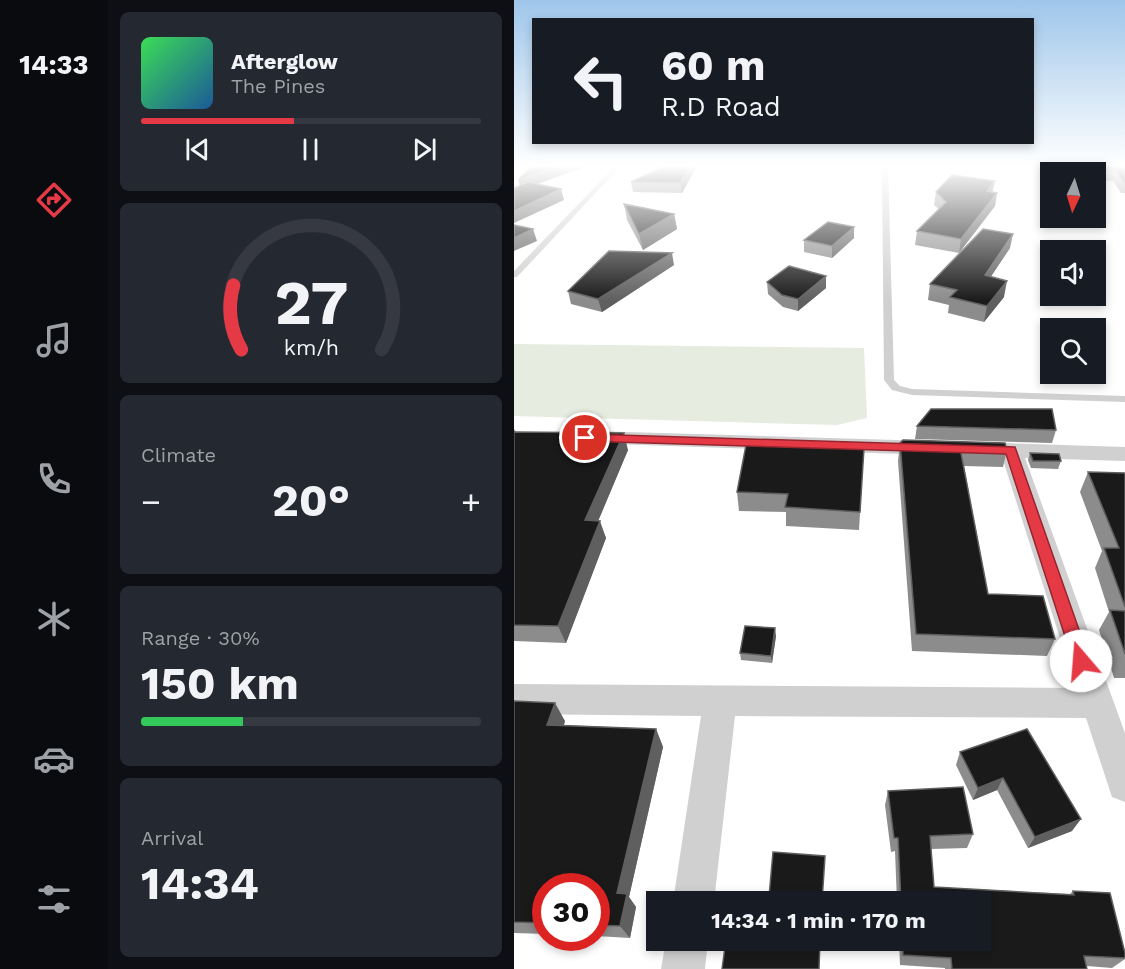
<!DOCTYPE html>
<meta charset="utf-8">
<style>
body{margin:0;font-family:"Work Sans",sans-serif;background:#242831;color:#f1f3f6;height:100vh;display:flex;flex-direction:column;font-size:22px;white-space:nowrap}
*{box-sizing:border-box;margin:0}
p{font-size:20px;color:#9ea1a6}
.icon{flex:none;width:33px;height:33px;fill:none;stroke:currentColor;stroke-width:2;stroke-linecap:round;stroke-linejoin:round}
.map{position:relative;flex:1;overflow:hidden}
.side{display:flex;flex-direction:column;gap:12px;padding:12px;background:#0d0f14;width:406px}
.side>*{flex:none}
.guide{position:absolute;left:18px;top:18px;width:502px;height:126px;border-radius:0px;box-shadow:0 3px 9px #0003;background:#171b24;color:#f1f3f6;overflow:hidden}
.needle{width:39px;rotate:184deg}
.tools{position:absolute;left:526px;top:162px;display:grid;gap:12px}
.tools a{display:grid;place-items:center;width:66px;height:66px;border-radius:0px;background:#171b24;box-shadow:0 3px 9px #0003;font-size:30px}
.speed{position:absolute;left:18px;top:873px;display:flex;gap:12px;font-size:30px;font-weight:700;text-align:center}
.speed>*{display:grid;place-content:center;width:78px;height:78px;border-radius:50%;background:#171b24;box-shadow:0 3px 9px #0003;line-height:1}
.speed .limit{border:9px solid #d22;background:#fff;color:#111}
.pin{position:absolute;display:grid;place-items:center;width:51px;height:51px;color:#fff;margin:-26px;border:3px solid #fff;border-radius:50%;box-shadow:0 2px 6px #0007}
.me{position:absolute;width:66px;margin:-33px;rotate:342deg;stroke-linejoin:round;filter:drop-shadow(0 0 4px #0008)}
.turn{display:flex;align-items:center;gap:21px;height:126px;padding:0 30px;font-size:27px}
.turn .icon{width:78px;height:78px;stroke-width:2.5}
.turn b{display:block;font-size:42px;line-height:51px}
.big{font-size:45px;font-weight:700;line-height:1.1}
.side .widget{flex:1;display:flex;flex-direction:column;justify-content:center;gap:9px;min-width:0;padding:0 21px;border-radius:9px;background:#242831}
.side .dial{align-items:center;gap:0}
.dial svg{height:156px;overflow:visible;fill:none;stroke:#363941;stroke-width:7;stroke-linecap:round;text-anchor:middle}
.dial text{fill:#f1f3f6;stroke:none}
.song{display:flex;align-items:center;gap:18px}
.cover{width:72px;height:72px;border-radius:9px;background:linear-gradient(135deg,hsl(130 70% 55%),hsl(210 70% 35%))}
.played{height:6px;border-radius:3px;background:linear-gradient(90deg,#e63946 45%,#363941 45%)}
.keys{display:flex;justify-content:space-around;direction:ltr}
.heat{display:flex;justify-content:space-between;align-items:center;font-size:33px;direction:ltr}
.charge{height:9px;border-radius:4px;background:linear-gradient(90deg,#34c759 30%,#363941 0)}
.trip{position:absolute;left:132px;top:891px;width:345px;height:60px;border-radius:0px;background:#171b24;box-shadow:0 3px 9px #0003;font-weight:700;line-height:60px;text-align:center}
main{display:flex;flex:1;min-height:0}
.tabs{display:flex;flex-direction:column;width:108px;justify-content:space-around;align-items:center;background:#090b0e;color:#9ea1a6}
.tabs .icon{width:42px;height:42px}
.tabs .on{color:#e63946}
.tabs b{font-size:27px;color:#f1f3f6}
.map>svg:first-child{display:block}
.green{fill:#e6ecdf}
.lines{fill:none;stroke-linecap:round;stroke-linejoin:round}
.service{fill:#d0d0d0;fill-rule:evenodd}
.minor{fill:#d0d0d0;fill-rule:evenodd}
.wall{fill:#8c8c8c}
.shaded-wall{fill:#5f5f5f}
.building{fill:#1a1a1a;stroke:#5f5f5f;stroke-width:1.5}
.route{fill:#e63946;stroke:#96252e;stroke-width:1.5}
</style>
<main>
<nav class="tabs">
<b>14:33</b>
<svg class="icon on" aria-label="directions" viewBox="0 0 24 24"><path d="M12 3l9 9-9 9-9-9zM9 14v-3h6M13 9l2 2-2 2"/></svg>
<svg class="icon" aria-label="music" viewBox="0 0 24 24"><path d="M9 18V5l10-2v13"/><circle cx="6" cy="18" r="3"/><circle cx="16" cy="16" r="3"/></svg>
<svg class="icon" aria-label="phone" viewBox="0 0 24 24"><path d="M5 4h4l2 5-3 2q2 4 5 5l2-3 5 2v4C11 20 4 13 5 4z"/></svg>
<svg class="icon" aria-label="climate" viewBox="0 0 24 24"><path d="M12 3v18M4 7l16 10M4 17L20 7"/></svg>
<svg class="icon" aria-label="car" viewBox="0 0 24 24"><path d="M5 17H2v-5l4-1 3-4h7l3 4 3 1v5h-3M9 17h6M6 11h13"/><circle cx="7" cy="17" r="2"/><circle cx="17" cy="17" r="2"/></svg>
<svg class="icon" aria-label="filters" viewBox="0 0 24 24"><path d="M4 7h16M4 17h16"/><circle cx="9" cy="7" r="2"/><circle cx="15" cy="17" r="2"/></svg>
</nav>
<section class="side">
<div class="widget">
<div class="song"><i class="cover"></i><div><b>Afterglow</b><p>The Pines</p></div></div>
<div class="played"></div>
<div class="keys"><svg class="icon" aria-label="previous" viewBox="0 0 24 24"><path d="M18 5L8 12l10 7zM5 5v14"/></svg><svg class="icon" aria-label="pause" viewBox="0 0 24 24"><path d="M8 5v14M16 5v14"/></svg><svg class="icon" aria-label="next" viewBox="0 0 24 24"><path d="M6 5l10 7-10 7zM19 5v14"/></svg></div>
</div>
<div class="widget dial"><svg viewBox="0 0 100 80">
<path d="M14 69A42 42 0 1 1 86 69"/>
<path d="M14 69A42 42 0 0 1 10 36" stroke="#e63946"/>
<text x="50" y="56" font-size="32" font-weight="700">27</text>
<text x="50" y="72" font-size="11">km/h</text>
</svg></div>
<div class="widget"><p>Climate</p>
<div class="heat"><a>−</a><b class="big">20°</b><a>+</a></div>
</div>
<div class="widget"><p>Range · 30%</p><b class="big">150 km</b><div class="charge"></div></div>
<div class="widget"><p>Arrival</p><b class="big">14:34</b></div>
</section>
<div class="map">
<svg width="611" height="969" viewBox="0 0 611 969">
<rect width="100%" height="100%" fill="#fff"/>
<!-- green -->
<path class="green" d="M0,344L350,348L353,418L323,425L0,416Z"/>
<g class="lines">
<!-- service -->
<path class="service" d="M101,166H107L3,277H0V271Z
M368,166H374L380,380L386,386L398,389L611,396V402L398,395L378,390L370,380Z"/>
<!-- minor -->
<path class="minor" d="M79,431L416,441L424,443L427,448L424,453L416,455L71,443L68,438L71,433Z
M460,442L611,447V461L511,458L611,733V802L598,797L572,718L221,716L200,902H159L187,716L0,714V684L562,688L488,457L452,454L449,449L452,444Z
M152,940H194L191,969H147Z"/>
</g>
<!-- wall -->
<path class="wall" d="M133,166H187L182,168L168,193L119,192L117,182L146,168Z
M532,166H611V193H607L599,181H582V172L537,173Z
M422,192L483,193L481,206L445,253L401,245L403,231L425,209L420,205Z
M110,204L160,214L163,229L129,250L113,220Z
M340,238L318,258L290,252V240Z
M496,248L477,276L490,297L470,322L434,313L435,305L414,300L416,284Z
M160,265L88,312L57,304L54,291Z
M253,282L312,288L284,311L269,307L254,294Z
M403,426L542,430L538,443L401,439Z
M0,429L2,432L114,450L84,521L92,538L52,643L0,641Z
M386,443L493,450L489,467L450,466L474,594L541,639L533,656L398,651L384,461Z
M350,448L345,530L272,526V512L225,511L223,492Z
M516,453L547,461L544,469L517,468L514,460Z
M574,472L611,473V678H600L585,630L595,612L581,568L588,551L566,492Z
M262,636L258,663L227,660L226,653Z
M0,701L51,721L50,725L142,729L149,747L115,897L122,907L116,938L82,936V886H32V934L0,933Z
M513,729L558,831L514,848L483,790L459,800L442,765L446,752Z
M374,791L459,834L453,848L417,849L420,887L556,894L559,891L611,953V959L598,968L573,966V969H431V968L386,965L385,940H466V902H383L381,851L377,852L371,805Z"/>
<!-- shaded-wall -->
<path class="shaded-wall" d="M44,166H73L7,190L4,180Z
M177,166H187L182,168L168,193L166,183Z
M481,181L478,194L473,191Z
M47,189L50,200L0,223V211Z
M483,193L481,206L445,253L447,239Z
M160,214L163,229L129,250L125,234Z
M340,227V238L318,258V246Z
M19,229L23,241L0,251V238Z
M499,234L496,248L468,290L471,275Z
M158,253L160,265L88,312L84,299Z
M312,276V288L284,311V299Z
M493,281L490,297L470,322L473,306Z
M110,433L114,450L77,538L71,520Z
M86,521L92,538L52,643L44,626Z
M261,628L262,636L258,663L257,656Z
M41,703L51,721L44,743L33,725Z
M142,729L149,747L115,897L122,907L116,938L106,926L103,893Z
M489,778L483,790L459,800L464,788Z
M567,819L558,831L514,848L521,837Z"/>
<!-- building -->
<path class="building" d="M18,166H44L4,180Z
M151,166H177L166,183L117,182Z
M541,166H611V183L601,171L544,170Z
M438,175L481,181L473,191L483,193L447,239L403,231L432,202L422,192Z
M14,182L47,189L0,211V188Z
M110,204L160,214L125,234Z
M314,222L340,227L318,246L290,240Z
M0,225L19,229L0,238Z
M469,229L499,234L471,275L493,281L473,306L436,297L443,290L416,284Z
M95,251L158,253L84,299L54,291Z
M275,266L312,276L284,299L268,295L253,282Z
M417,409H538L542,430L403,426Z
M0,432L110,433L71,520L86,521L44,626L0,625Z
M233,440L350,448L346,512L271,507L274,494L223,492Z
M389,440L491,443L493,450L446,448L474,594L529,596L541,639L402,634L386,443Z
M516,453L545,454L547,461H519Z
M574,472L611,473V607L590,548H605Z
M596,610L611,611V654Z
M231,626L261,628L257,656L226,653Z
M0,701L41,703L33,725L142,729L103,893L113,894L106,926L82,925V886H32V923L0,922Z
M513,729L567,819L521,837L489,778L464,788L446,752Z
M449,787L459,834L416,836L420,887L560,895L559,891L596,893L611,953V958L570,956L573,969H438L437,958L389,955V940H466V902H387L384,838H380L374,791Z
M259,852L311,856L308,902H217L218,894L255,897Z
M212,940H306L305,969H208Z"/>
<!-- sky -->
<linearGradient id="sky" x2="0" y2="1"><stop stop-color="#9ec6ea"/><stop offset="0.55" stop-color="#fff"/><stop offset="1" stop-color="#fff" stop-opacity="0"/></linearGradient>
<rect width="611" height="301" fill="url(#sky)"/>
<!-- route -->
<path class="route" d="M71,434L501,447L576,661L574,667L567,669L561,667L559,661L492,454L67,441L65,438Z"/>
</svg>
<div class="tools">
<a><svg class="needle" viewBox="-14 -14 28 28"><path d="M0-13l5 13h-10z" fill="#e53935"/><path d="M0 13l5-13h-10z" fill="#9ea1a6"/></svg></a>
<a><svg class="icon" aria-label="sound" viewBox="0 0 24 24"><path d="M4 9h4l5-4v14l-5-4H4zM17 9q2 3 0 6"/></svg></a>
<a><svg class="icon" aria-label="search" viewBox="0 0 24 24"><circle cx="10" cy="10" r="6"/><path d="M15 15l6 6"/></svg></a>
</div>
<div class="speed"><div class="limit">30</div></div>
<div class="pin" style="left:71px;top:438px;background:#d93025"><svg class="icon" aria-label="arrive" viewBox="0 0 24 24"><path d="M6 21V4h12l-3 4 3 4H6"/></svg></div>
<svg class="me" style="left:567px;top:661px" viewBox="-20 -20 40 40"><circle r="19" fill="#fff"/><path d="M0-13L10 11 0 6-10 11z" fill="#e63946"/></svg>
<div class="trip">14:34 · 1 min · 170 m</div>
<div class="guide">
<div class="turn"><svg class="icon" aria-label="left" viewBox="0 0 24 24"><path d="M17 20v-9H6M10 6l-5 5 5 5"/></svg><div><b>60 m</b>R.D Road</div></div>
</div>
</div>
</main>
